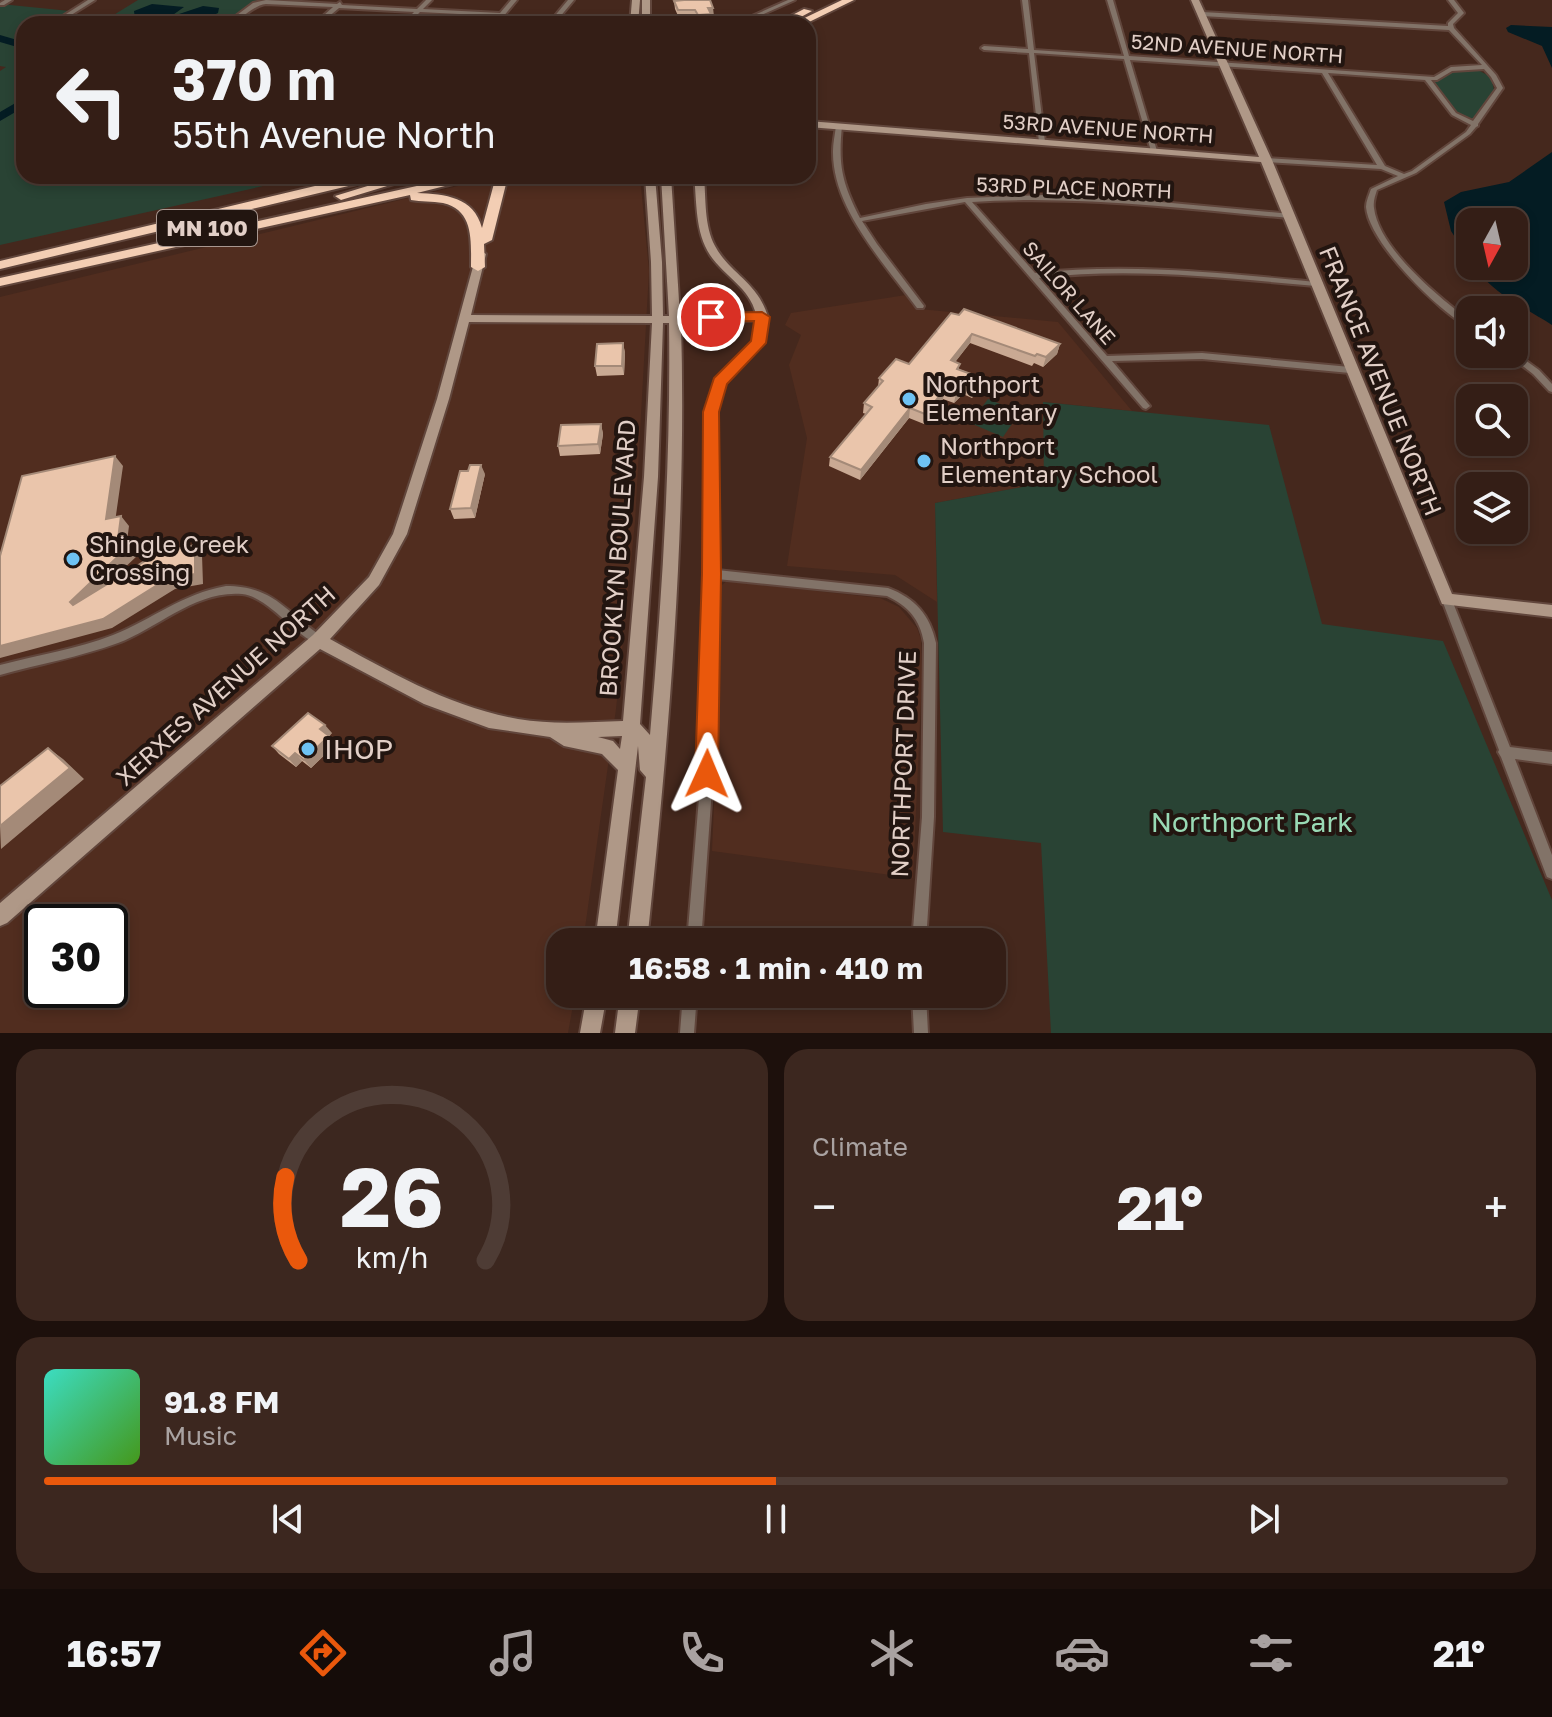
<!DOCTYPE html>
<meta charset="utf-8">
<style>
body{margin:0;font-family:"Golos Text",sans-serif;background:#3c271f;color:#f1f3f6;height:100vh;display:flex;flex-direction:column;font-size:30px;white-space:nowrap}
*{box-sizing:border-box;margin:0}
p{font-size:26px;color:#a9a2a1}
.icon{flex:none;width:44px;height:44px;fill:none;stroke:currentColor;stroke-width:2;stroke-linecap:round;stroke-linejoin:round}
.map{position:relative;height:1033px;overflow:hidden}
.drawer{display:flex;flex-direction:column;gap:16px;padding:16px;background:#1d100c;flex:1}
.drawer>*{flex:none}
.guide{position:absolute;left:16px;top:16px;width:800px;height:168px;border-radius:24px;box-shadow:0 4px 12px #0003,0 0 0 2px #4e3c35;background:#341e16;color:#f1f3f6;overflow:hidden}
.needle{width:52px;rotate:188deg}
.tools{position:absolute;left:1456px;top:208px;display:grid;gap:16px}
.tools a{display:grid;place-items:center;width:72px;height:72px;border-radius:16px;background:#341e16;box-shadow:0 4px 12px #0003,0 0 0 2px #4e3c35;font-size:40px}
.speed{position:absolute;left:24px;top:904px;display:flex;gap:16px;font-size:40px;font-weight:700;text-align:center}
.speed>*{display:grid;place-content:center;width:104px;height:104px;border-radius:50%;background:#341e16;box-shadow:0 4px 12px #0003,0 0 0 2px #4e3c35;line-height:1}
.speed .limit{border:4px solid #111;border-radius:12px;background:#fff;color:#111}
.pin{position:absolute;display:grid;place-items:center;width:68px;height:68px;color:#fff;margin:-34px;border:4px solid #fff;border-radius:50%;box-shadow:0 2px 8px #0007}
.me{position:absolute;width:88px;margin:-44px;rotate:1deg;stroke-linejoin:round;filter:drop-shadow(0 0 6px #0008)}
.turn{display:flex;align-items:center;gap:28px;height:168px;padding:0 24px;font-size:36px}
.turn .icon{width:104px;height:104px;stroke-width:2.5}
.turn b{display:block;font-size:56px;line-height:68px}
.big{font-size:60px;font-weight:700;line-height:1.1}
.drawer .card{flex:1;display:flex;flex-direction:column;justify-content:center;gap:12px;min-width:0;padding:0 28px;border-radius:24px;background:#3c271f}
.drawer .dial{align-items:center;gap:0}
.dial svg{height:208px;overflow:visible;fill:none;stroke:#4e3c35;stroke-width:7;stroke-linecap:round;text-anchor:middle}
.dial text{fill:#f1f3f6;stroke:none}
.song{display:flex;align-items:center;gap:24px}
.cover{width:96px;height:96px;border-radius:12px;background:linear-gradient(135deg,hsl(170 70% 55%),hsl(100 70% 35%))}
.played{height:8px;border-radius:4px;background:linear-gradient(90deg,#ea580c 50%,#4e3c35 50%)}
.keys{display:flex;justify-content:space-around;direction:ltr}
.heat{display:flex;justify-content:space-between;align-items:center;font-size:44px;direction:ltr}
.drawer .tiles{flex:1;display:grid;gap:16px;grid-template-columns:1fr 1fr}
.card:last-child{grid-column:span 2}
.trip{position:absolute;left:546px;top:928px;width:460px;height:80px;border-radius:24px;background:#341e16;box-shadow:0 4px 12px #0003,0 0 0 2px #4e3c35;font-weight:700;line-height:80px;text-align:center}
.dock{display:flex;height:128px;justify-content:space-around;align-items:center;background:#150c09;color:#a9a2a1}
.dock .icon{width:56px;height:56px}
.dock .selected{color:#ea580c}
.dock b{font-size:36px;color:#f1f3f6}
.map>svg:first-child{display:block}
.built{fill:#512d1f;fill-rule:evenodd}
.green{fill:#294334}
.water{fill:#041c23}
.lines{fill:none;stroke-linecap:round;stroke-linejoin:round}
.river{fill:#041c23;fill-rule:evenodd}
.street-casing{stroke:#61463c;stroke-width:4}
.secondary-casing{stroke:#61463c;stroke-width:4}
.highway-casing{stroke:#61463c;stroke-width:4}
.street{fill:#827368;fill-rule:evenodd}
.secondary{fill:#af9887;fill-rule:evenodd}
.highway{fill:#f3ceb4;fill-rule:evenodd}
.wall{fill:#c9a993}
.shaded-wall{fill:#a48a78}
.building{fill:#eac5ab;stroke:#a48a78;stroke-width:2}
.route{fill:#ea580c;stroke:#983908;stroke-width:2}
.poi-dot{fill:#6ec2f3;stroke:#221510;stroke-width:3}
.labels{text-anchor:middle;stroke-width:8;stroke-linejoin:round;paint-order:stroke}
.far-street-label{font-size:20px;fill:#e2cfc7;stroke:#221510}
.shield{fill:#221510;stroke:#a89790;stroke-width:2}
.shield-label{font-size:22px;font-weight:bold;fill:#e2cfc7}
.street-label{font-size:24px;fill:#e2cfc7;stroke:#221510}
.poi-label{font-size:24px;fill:#e2cfc7;stroke:#221510;text-anchor:start}
.near-poi-label{font-size:28px;fill:#e2cfc7;stroke:#221510;text-anchor:start}
.near-park-label{font-size:28px;fill:#99dab5;stroke:#221510}
</style>
<div class="map">
<svg width="1552" height="1033" viewBox="0 0 1552 1033">
<rect width="100%" height="100%" fill="#45281d"/>
<!-- built -->
<path class="built" d="M499,176H640L649,271L635,522L616,709L583,942H560V994H575L568,1033H0V297ZM42,922H110V990H42Z
M906,295L919,309L1058,322L1132,411L1044,402V483L935,503L937,602L895,575L787,566L807,438L789,365L801,335L785,325L791,313Z
M727,581L880,598L899,607L917,628L921,639L922,677L913,878L712,851L719,690L718,588Z"/>
<!-- green -->
<path class="green" d="M138,0H299L256,2L225,24H99Z
M0,4L70,11L54,21L98,24H24V176H308L0,245V71L6,67L0,66Z
M1478,70L1491,77L1494,90L1473,120C1455,117 1444,97 1434,82L1453,72Z
M988,399L1020,412L1003,437L970,423Z
M1043,402L1269,425L1322,624L1443,641L1552,900V1033H1051L1041,843L943,832L935,503L1044,483Z"/>
<!-- water -->
<path class="water" d="M152,4L184,7L170,17L203,6L219,8L218,13L195,24H162L159,20L135,19L134,11Z
M1511,25L1552,27V68L1542,46L1508,32L1506,28Z
M1552,152V325C1524,307 1494,295 1474,266H1514V222H1470V260L1451,231L1444,202L1461,192L1509,182Z"/>
<g class="lines">
<!-- river -->
<path class="river" d="M0,35L24,42V49L0,42Z
M24,98V107L0,121V112Z"/>
<!-- street casing -->
<g class="street-casing">
<path id="street" d="M5,0H12L4,5H0V3Z
M88,0H95L60,22L55,21Z
M266,0L337,4L340,2L342,5L417,9L426,0H432L423,9L500,13L511,0H517L497,24H491L498,16L420,12L408,24H402L414,12L339,8L320,24H314L333,7L266,4C250,6 241,23 225,24L253,3Z
M568,0H574L554,24H548Z
M788,0H795L741,24H734Z
M1022,0H1028L1034,50L1124,56L1107,0H1113L1129,56L1434,77L1451,67L1482,65L1449,30L1202,16L1199,14L1202,12L1448,26V23L1458,13L1448,0H1454L1464,13L1453,24L1454,28L1496,75L1503,88L1478,124V126L1476,127L1470,134L1416,173L1377,190C1375,196 1373,202 1374,208C1379,249 1439,297 1470,321V328C1439,312 1369,243 1366,207C1366,201 1369,195 1371,189L1398,176L1381,169L1267,162L1264,160L1267,158L1377,165L1322,73L1130,60L1157,151L1154,153L1151,151L1124,59L1034,53L1045,142L1042,144L1039,142L1029,53L984,50L981,48L984,46L1028,49ZM1484,69L1491,77L1497,88L1473,121L1456,113L1431,80H1437L1452,71ZM1328,73L1425,80L1452,115L1471,125L1466,132L1412,171L1404,174L1385,166Z
M839,124L842,126C838,165 842,183 860,218L926,204L967,198L1045,195L1128,199L1292,214L1293,216L1289,218C1184,209 1078,195 972,202L1035,273C1129,263 1222,273 1316,282L1320,284L1316,286C1223,278 1132,267 1039,278L1107,356L1202,353L1350,367L1354,370L1350,373L1202,359L1112,361L1150,406L1146,409L1143,408L965,202L862,221L877,244L924,306L923,308H917C885,264 832,209 833,151C833,143 835,134 836,126Z
M759,315H762L766,317L762,343L724,383L715,412L717,570L888,588C915,598 930,615 936,643L934,817L926,942H912L922,817L924,643C920,619 908,606 887,596L717,579L713,774L701,942H687L701,774L707,574V412L717,380L754,342Z
M1514,352L1539,370L1552,384V392L1549,391L1533,374L1507,354H1514Z
M226,586C275,586 286,613 323,637L325,640L323,643C301,646 272,597 242,594C196,590 158,628 118,643C80,657 39,664 0,675V665C38,655 77,649 113,635C153,619 182,594 226,586Z
M1447,596L1451,597L1452,600L1510,747L1552,752V764L1515,759L1552,855V879L1547,877L1501,757L1498,752L1499,750L1442,600L1443,597Z
M683,994H697L694,1033H680Z
M912,994H926L928,1033H914Z"/>
</g>
<!-- secondary casing -->
<g class="secondary-casing">
<path id="secondary" d="M632,0H640L638,24H630Z
M642,0H650V24H642Z
M1191,0H1199L1272,160L1452,594L1552,605V617L1442,604L1261,162L808,127V121L1259,157Z
M645,176H655L662,262L663,316H669L661,176H671L680,316L756,314C749,287 725,277 710,255C695,232 697,203 694,176H704C706,199 704,225 715,246C730,274 758,282 768,317L762,320L681,323C687,529 669,737 647,942H627L646,777L640,770L638,746L615,942H595L618,770L602,754L564,746L550,737L489,728L424,704L320,649L7,923L0,926V903L313,635L369,577L393,534L401,510L437,399L477,252L481,251L486,254L471,315L652,316L651,262ZM469,322L652,323L644,477L623,721C588,722 553,725 518,719C450,707 390,672 330,639L379,585L407,534L449,399ZM663,323H669C671,460 662,598 650,735L640,724L658,477ZM622,736L620,749L613,741L598,737Z
M587,994H607L600,1033H580Z
M620,994H640L635,1033H615Z"/>
</g>
<!-- highway casing -->
<g class="highway-casing">
<path id="highway" d="M842,0H854L805,24H792Z
M804,9L812,11L788,24H775Z
M357,176L361,177V183L0,269V261Z
M400,176H420L341,200L335,196Z
M462,176H485L417,193C445,194 474,197 482,228L496,176H508L492,240L484,244L485,267L478,271L471,267C471,241 474,210 443,203C432,201 421,202 411,200L410,195L0,286V278Z"/>
</g>
<!-- street -->
<use href="#street" class="street"/>
<!-- secondary -->
<use href="#secondary" class="secondary"/>
<!-- highway -->
<use href="#highway" class="highway"/>
</g>
<!-- wall -->
<path class="wall" d="M674,1L714,16H711V22L698,24L696,19L679,18L675,9Z
M951,313L1060,344L1057,354L1043,367L1034,363L1032,366L970,343L955,362L959,369L982,378L979,388L972,398L963,394L954,403L943,399L924,424L909,418L860,480L829,466L830,457L866,414L863,413L864,403L878,387L879,378L909,364Z
M623,343L625,353L624,375L597,376L595,366Z
M601,424L603,434L600,454L560,456L558,446Z
M485,474L475,518L454,519L450,509Z
M332,733L329,736L336,744L311,768L302,761L296,767L279,754L272,746Z"/>
<!-- shaded-wall -->
<path class="shaded-wall" d="M708,8H713L714,16H711V22L698,24V15Z
M972,334L970,343L949,370L951,360Z
M623,343L625,353L624,375L622,366Z
M1060,344L1057,354L1043,367L1046,357Z
M982,378L979,388L972,398L974,388Z
M965,384L963,394L954,403L956,393Z
M945,389L943,399L924,424L925,414Z
M910,408L909,418L860,480L861,470Z
M601,424L603,434L600,454L598,444Z
M115,456L123,466L114,529L106,519Z
M481,465L485,474L475,518L471,508Z
M121,516L129,526L126,549L129,546L138,555L79,611L70,602Z
M195,545L202,555L203,584L175,589L112,628L0,658V646Z
M325,725L332,733L327,738L320,729Z
M329,736L336,744L311,768L304,760Z
M48,748L63,759L84,779L1,849L0,826Z
M295,753L302,761L296,767L289,759Z"/>
<!-- building -->
<path class="building" d="M684,0H710L713,8H708L711,14L698,15L695,10H678L674,1Z
M964,309L1060,344L1046,357L1037,354L1035,356L972,334L951,360L960,364L957,369L982,378L974,388L965,384L956,393L945,389L925,414L910,408L861,470L830,457L872,407L864,403L883,381L879,378L896,359L909,364L951,313L959,315Z
M623,343L622,366H595L597,344Z
M601,424L598,444L558,446L561,425Z
M115,456L106,519L121,516L118,539L129,546L70,602L73,605L158,553L195,545V574L167,579L103,619L0,646V556L22,476Z
M470,465H481L471,508L450,509L460,471H468Z
M308,713L325,725L320,729L329,736L304,760L295,753L289,759L272,746Z
M48,748L70,768L0,826V786Z"/>
<!-- route -->
<path class="route" d="M762,312L770,317L766,343L727,384L719,412L721,574L718,774L715,781L707,784L699,781L695,774L702,574L703,412L714,378L751,341L754,321L711,322L704,317L711,313Z"/>
<!-- markers -->
<g class="poi-dot">
<circle cx="909" cy="399" r="8"/>
<circle cx="924" cy="461" r="8"/>
<circle cx="73" cy="559" r="8"/>
<circle cx="308" cy="749" r="8"/>
</g>
<g class="labels">
<!-- far-street labels -->
<g class="far-street-label">
<text transform="translate(1237 49) rotate(4)" y="7">52ND AVENUE NORTH</text>
<text transform="translate(1108 129) rotate(4)" y="7">53RD AVENUE NORTH</text>
<text transform="translate(1074 188) rotate(2)" y="7">53RD PLACE NORTH</text>
<text transform="translate(1069 293) rotate(49)" y="7">SAILOR LANE</text>
</g>
<!-- shield labels -->
<rect class="shield" x="157" y="210" width="100" height="36" rx="6"/>
<g class="shield-label">
<text x="207" y="236">MN 100</text>
</g>
<!-- street labels -->
<g class="street-label">
<text transform="translate(1380 381) rotate(68)" y="8">FRANCE AVENUE NORTH</text>
<text transform="translate(618 558) rotate(-86)" y="8">BROOKLYN BOULEVARD</text>
<text transform="translate(226 686) rotate(-42)" y="8">XERXES AVENUE NORTH</text>
<text transform="translate(904 764) rotate(-88)" y="8">NORTHPORT DRIVE</text>
</g>
<!-- poi labels -->
<g class="poi-label">
<text x="925" y="393">Northport<tspan x="925" dy="28">Elementary</tspan></text>
<text x="940" y="455">Northport<tspan x="940" dy="28">Elementary School</tspan></text>
<text x="89" y="553">Shingle Creek<tspan x="89" dy="28">Crossing</tspan></text>
</g>
<!-- near-poi labels -->
<g class="near-poi-label">
<text x="324" y="759">IHOP</text>
</g>
<!-- near-park labels -->
<g class="near-park-label">
<text x="1252" y="832">Northport Park</text>
</g>
</g>
</svg>
<div class="tools">
<a><svg class="needle" viewBox="-14 -14 28 28"><path d="M0-13l5 13h-10z" fill="#e53935"/><path d="M0 13l5-13h-10z" fill="#a9a2a1"/></svg></a>
<a><svg class="icon" aria-label="sound" viewBox="0 0 24 24"><path d="M4 9h4l5-4v14l-5-4H4zM17 9q2 3 0 6"/></svg></a>
<a><svg class="icon" aria-label="search" viewBox="0 0 24 24"><circle cx="10" cy="10" r="6"/><path d="M15 15l6 6"/></svg></a>
<a><svg class="icon" aria-label="layers" viewBox="0 0 24 24"><path d="M12 4l9 5-9 5-9-5zM3 14l9 5 9-5"/></svg></a>
</div>
<div class="speed"><div class="limit">30</div></div>
<div class="pin" style="left:711px;top:317px;background:#d93025"><svg class="icon" aria-label="arrive" viewBox="0 0 24 24"><path d="M6 21V4h12l-3 4 3 4H6"/></svg></div>
<svg class="me" style="left:707px;top:774px" viewBox="-20 -20 40 40"><path d="M0-17L14 15 0 8-14 15z" fill="#ea580c" stroke="#fff" stroke-width="4"/></svg>
<div class="trip">16:58 · 1 min · 410 m</div>
<div class="guide">
<div class="turn"><svg class="icon" aria-label="left" viewBox="0 0 24 24"><path d="M17 20v-9H6M10 6l-5 5 5 5"/></svg><div><b>370 m</b>55th Avenue North</div></div>
</div>
</div>
<section class="drawer">
<div class="tiles">
<div class="card dial"><svg viewBox="0 0 100 80">
<path d="M14 69A42 42 0 1 1 86 69"/>
<path d="M14 69A42 42 0 0 1 9 37" stroke="#ea580c"/>
<text x="50" y="56" font-size="32" font-weight="700">26</text>
<text x="50" y="72" font-size="11">km/h</text>
</svg></div>
<div class="card"><p>Climate</p>
<div class="heat"><a>−</a><b class="big">21°</b><a>+</a></div>
</div>
<div class="card">
<div class="song"><i class="cover"></i><div><b>91.8 FM</b><p>Music</p></div></div>
<div class="played"></div>
<div class="keys"><svg class="icon" aria-label="previous" viewBox="0 0 24 24"><path d="M18 5L8 12l10 7zM5 5v14"/></svg><svg class="icon" aria-label="pause" viewBox="0 0 24 24"><path d="M8 5v14M16 5v14"/></svg><svg class="icon" aria-label="next" viewBox="0 0 24 24"><path d="M6 5l10 7-10 7zM19 5v14"/></svg></div>
</div>
</div>
</section>
<nav class="dock">
<b>16:57</b>
<svg class="icon selected" aria-label="directions" viewBox="0 0 24 24"><path d="M12 3l9 9-9 9-9-9zM9 14v-3h6M13 9l2 2-2 2"/></svg>
<svg class="icon" aria-label="music" viewBox="0 0 24 24"><path d="M9 18V5l10-2v13"/><circle cx="6" cy="18" r="3"/><circle cx="16" cy="16" r="3"/></svg>
<svg class="icon" aria-label="phone" viewBox="0 0 24 24"><path d="M5 4h4l2 5-3 2q2 4 5 5l2-3 5 2v4C11 20 4 13 5 4z"/></svg>
<svg class="icon" aria-label="climate" viewBox="0 0 24 24"><path d="M12 3v18M4 7l16 10M4 17L20 7"/></svg>
<svg class="icon" aria-label="car" viewBox="0 0 24 24"><path d="M5 17H2v-5l4-1 3-4h7l3 4 3 1v5h-3M9 17h6M6 11h13"/><circle cx="7" cy="17" r="2"/><circle cx="17" cy="17" r="2"/></svg>
<svg class="icon" aria-label="filters" viewBox="0 0 24 24"><path d="M4 7h16M4 17h16"/><circle cx="9" cy="7" r="2"/><circle cx="15" cy="17" r="2"/></svg>
<b>21°</b>
</nav>
